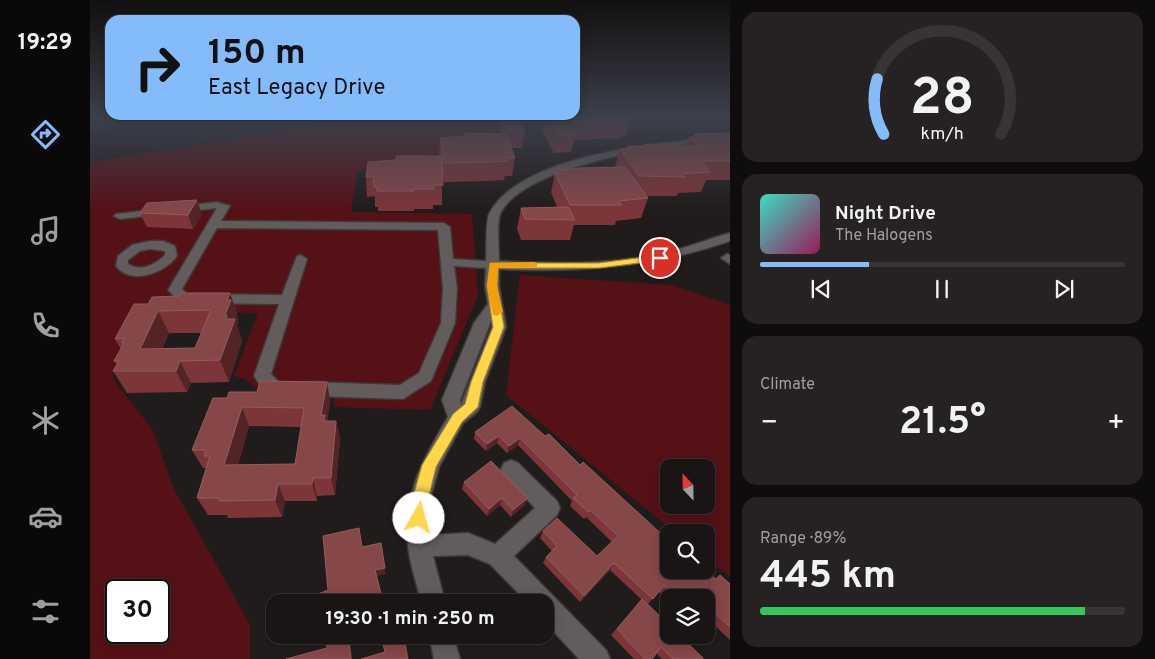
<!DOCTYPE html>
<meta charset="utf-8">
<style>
body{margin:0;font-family:Overpass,sans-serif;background:#262222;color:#f1f3f6;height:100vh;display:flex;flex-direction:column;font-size:19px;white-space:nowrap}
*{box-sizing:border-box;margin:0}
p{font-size:16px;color:#9f9fa0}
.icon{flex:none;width:28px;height:28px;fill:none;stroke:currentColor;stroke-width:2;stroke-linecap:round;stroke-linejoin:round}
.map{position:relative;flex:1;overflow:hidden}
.details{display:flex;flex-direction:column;gap:12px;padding:12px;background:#0e0c0c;width:425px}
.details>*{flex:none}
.banner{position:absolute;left:15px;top:15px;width:475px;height:105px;border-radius:15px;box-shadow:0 2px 12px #0003,0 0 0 1px #373434;background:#84bcfb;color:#111;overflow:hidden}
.needle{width:32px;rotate:338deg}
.buttons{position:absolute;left:570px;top:459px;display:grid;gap:10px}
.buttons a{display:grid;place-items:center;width:55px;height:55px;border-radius:10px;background:#191515;box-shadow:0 2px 12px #0003,0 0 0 1px #373434;font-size:25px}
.speed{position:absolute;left:15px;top:579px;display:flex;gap:10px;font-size:25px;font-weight:700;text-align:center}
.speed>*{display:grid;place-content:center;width:65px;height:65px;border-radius:50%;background:#191515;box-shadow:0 2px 12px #0003,0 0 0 1px #373434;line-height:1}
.speed .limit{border:2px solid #111;border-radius:8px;background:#fff;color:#111}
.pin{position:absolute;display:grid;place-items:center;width:42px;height:42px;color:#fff;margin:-21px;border:2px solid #fff;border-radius:50%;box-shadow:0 1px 5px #0007}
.me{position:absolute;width:55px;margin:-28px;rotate:7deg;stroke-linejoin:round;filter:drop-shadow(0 0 4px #0008)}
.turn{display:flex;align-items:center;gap:18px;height:105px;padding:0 20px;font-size:22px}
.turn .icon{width:65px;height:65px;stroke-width:2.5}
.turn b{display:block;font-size:35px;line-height:42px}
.big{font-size:38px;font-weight:700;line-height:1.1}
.details .tile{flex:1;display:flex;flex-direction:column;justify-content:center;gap:8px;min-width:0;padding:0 18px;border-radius:15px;background:#262222}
.details .dial{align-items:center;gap:0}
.dial svg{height:130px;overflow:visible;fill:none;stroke:#373434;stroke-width:7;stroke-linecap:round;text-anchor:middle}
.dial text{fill:#f1f3f6;stroke:none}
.song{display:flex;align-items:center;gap:15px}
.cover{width:60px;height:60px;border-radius:8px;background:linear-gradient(135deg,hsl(170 70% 55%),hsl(330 70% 35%))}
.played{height:5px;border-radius:2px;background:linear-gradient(90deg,#84bcfb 30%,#373434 30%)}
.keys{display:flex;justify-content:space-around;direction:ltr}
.heat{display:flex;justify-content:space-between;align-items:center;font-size:28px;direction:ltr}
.charge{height:8px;border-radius:4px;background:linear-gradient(90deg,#34c759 89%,#373434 0)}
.trip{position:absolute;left:176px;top:594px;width:288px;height:50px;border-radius:15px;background:#191515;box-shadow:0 2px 12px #0003,0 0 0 1px #373434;font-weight:700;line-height:50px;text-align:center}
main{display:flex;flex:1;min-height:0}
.tabs{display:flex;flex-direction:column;width:90px;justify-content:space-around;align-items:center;background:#0a0808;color:#9f9fa0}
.tabs .icon{width:35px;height:35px}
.tabs .on{color:#84bcfb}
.tabs b{font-size:22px;color:#f1f3f6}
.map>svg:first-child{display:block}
.green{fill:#561117;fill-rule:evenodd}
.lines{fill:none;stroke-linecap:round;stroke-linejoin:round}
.minor-casing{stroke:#3c3939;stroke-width:3}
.minor{fill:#625d5c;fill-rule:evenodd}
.wall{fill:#7c3538;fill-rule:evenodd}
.shaded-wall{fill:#532426}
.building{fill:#864749;stroke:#935d5f;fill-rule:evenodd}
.route{fill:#ffd54a;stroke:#a68a30}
.slow{fill:#f59e0b}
</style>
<main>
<nav class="tabs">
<b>19:29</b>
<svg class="icon on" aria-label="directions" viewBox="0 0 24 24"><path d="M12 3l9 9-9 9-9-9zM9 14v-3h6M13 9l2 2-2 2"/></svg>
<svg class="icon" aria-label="music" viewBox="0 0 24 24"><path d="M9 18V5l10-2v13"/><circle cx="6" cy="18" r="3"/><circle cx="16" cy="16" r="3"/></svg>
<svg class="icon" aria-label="phone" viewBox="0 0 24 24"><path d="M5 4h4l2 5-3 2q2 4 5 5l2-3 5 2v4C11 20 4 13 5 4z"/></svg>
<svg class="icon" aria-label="climate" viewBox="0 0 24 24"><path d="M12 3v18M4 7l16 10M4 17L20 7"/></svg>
<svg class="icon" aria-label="car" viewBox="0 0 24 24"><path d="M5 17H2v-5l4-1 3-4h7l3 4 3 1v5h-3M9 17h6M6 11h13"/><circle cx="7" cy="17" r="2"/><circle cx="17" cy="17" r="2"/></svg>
<svg class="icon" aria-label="filters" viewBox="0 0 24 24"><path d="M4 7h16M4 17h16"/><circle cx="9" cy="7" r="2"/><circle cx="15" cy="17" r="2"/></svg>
</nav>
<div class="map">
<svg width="640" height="659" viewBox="0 0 640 659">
<rect width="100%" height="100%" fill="#211c1c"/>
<!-- green -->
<path class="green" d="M289,117H459L388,135L370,148L334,157L317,165L267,171L261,212L382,214L388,295L340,410L245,407L243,397L176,398L157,380L144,376L168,313L64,310L22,378L62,429L83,487L160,625V659H0V162ZM26,590H69V632H26Z
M430,275L581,285L640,305V577L616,558V532H585L416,395ZM579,468H616V505H579Z"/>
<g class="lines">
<!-- minor casing -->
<g class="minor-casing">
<path id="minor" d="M640,137V143C621,144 601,143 582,146C540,151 433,172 411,212C406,221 409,250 409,261C463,264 520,265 574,253C596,248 618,239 640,233V241C565,267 488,273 409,269V286L416,327L395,382L390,407L387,412L373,423L349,467L339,503L340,535L378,533L405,544L445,508L414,475L411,469L414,463L421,460L428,463L467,501L470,508L467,515L424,556L516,650L520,659H489L455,622V602H437L400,564L378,555L343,556L355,602H331C327,584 320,565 318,546C312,496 333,459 358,417L352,400L384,323L398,304L395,286L396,268L364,266L367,288L365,323L341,381L313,399L220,396L214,394L212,389L214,384L220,382L310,385L329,373L351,323L353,288L348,230L127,228L92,289L97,294L192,295L207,256L211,255L217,259L181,374L189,382L200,384L202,389L200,394C184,399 172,390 164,376L189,304L94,303L89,301L78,290L127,208L30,219L24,216L26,214L127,202L140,206L131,221L354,223L360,227L363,259L396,261C397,249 395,220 400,212C434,153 578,141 640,137ZM401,321L402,327L371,405L370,400Z
M60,241H73L85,246L87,256C75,273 41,286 26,266L28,256L42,245ZM60,249L75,251V255C65,265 51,272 38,264V260L50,251Z
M637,254L640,255V264L631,258Z
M339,635H363L370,659H344Z"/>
</g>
<!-- minor -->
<use href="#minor" class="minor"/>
</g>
<!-- wall -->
<path class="wall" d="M454,117H541L542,118L536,136H532L531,138L484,140L481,152L464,153L452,131Z
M412,118L435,130L432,148H421L425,158L422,176H415L414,180L397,181L354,182L352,172V205H343V209H324V211H288V207H285V196L277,197L276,177L349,156L350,138L375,136V133L410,134Z
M640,133V180H616L611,192L588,193L587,196H556L558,198L551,218L526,221L525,225H484L480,240H431L427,229L431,208L467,207L461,192L465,173H471L472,170L525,167L530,149H536L537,146H554V144L596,146L599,137H603L604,134Z
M50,213L112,214L103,229L57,227Z
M140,293L147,314V316L148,322L147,325L152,341L139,382L101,383L97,392L37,393L23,371L27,365L24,361L31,349L25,339L58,304ZM79,333H112L105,348L72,349Z
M237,382L240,401L237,421H246L250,439L245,495L227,496V501H195L192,517L138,518L137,515H118L107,498L116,468H113L102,450L167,392ZM159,426L211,427L205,464L148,465Z
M385,432L455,436L490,465L578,540L625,579L630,575L640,584V640L616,617V598H597L596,597L595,598H579V601L569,592L558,604L613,659H572L566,653L562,659H544L521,635L552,600L520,570L490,602L453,563L456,557L462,551L450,538L453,531L507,556L522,542L496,517L494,519L480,506L482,501L428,445L417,453L407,443L396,451L384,439Z
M374,482L435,505L421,517L410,505L397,516L372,489Z"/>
<!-- shaded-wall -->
<path class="shaded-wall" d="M107,200L112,214L103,229L98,215Z
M140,293L147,314V316L148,322L147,325L152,341L139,382L130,360L137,300Z
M68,311L79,333L62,371L50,349Z
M90,361L101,383L97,392L86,371Z
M237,382L240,401L237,423L239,434L231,415Z
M152,407L159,426L143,483L134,465Z
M246,421L250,439L245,495L241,478Z
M409,436L407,443L396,451L397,444Z
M430,438L428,445L417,453L419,446Z
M223,478L227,496V501L222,484Z
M188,484L195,501L192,517L185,500Z
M412,498L410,505L397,516L399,509Z
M438,498L435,505L421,517L423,510Z
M524,563L520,570L490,602L494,596Z
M295,568L296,574L286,576L285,570Z
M258,635H266L260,637L262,659H261Z"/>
<!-- building -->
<path class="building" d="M457,117H473L485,134L468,135Z
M480,117H541L542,118H535L537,121L483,122Z
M412,118H427L435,130L418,131Z
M375,133L416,134L425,158H416L417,161L399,162L355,163L350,138L375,136Z
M640,133V161H611L620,172L592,174L595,177L549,176L530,149H539L537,146H555L554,144L610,147L599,137H607L604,134Z
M306,156H352L353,185H344V189H324V191H287V187H284L283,177H276L278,162L306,160Z
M535,167L558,198L529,201L532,205H480L465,173H474L472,170L490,168Z
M107,200L98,215L50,213L57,203Z
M478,207L485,220L435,219L431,208Z
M91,293H140L137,300H141L135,315H137L136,319H145L130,360L90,361L86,371H23L29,361H24L34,343H32L34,338L25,339L44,304H58L62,297L90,296ZM121,310L105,348L50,349L68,311Z
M170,381L237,382L231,415H235L234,421H246L241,478H223L222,484H188L185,500L129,501V498H107L120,456H114L116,450H102L123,398H137L139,392H167ZM152,407L214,408L205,464L134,465Z
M422,406L455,436L459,434L490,465L493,462L578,540L579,539V570H615L626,579L630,575L640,584V627L616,604V598H610L601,590L595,598H587L574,585L563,599L524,563L494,596L456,557L467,546L453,531L467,518L507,556L528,536L500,510L498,512L483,498L487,495L430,438L419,446L409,436L397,444L385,432Z
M401,461L438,498L423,510L412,498L399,509L374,482Z
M269,528L272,547L291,543L295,568L285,570L292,597L298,595L299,602H229L228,594L238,590L233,536Z
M552,599L579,625V635H589L613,658V659H583L571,647L562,659H555L527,629Z
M235,635H258L261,659H196L237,648Z
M314,638L318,659H271L295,652L293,644Z"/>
<!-- sky -->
<linearGradient id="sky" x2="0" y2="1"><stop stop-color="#120f0f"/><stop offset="0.56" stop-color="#3d404b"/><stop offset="1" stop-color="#3d404b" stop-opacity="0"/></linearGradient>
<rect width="640" height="210" fill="url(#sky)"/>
<!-- route -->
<path class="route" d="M570,255L573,256V260L509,268H408L407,286L414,327L393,382L388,407L372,422L346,467L337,504L334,523L329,526L323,523L321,504L332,465L363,414L375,404L381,382L403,327L397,286L400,263H509Z"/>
<!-- slow -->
<path class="slow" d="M444,262L447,263V267L408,268L407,286L413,312L407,316L403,315L397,286L400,263Z"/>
</svg>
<div class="buttons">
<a><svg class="needle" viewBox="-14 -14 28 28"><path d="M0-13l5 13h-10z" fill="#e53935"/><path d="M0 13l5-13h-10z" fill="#9f9fa0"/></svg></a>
<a><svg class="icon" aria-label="search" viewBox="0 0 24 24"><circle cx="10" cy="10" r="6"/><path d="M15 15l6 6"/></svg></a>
<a><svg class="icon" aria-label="layers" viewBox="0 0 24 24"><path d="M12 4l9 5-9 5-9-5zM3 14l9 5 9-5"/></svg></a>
</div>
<div class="speed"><div class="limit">30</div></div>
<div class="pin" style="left:570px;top:258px;background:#d93025"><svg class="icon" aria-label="arrive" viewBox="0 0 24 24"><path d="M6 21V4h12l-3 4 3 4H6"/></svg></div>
<svg class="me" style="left:329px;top:518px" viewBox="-20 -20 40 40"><circle r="19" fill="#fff"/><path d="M0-13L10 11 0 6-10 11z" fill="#ffd54a"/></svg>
<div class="trip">19:30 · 1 min · 250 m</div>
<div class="banner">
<div class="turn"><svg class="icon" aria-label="right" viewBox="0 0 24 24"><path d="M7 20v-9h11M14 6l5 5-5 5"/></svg><div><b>150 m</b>East Legacy Drive</div></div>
</div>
</div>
<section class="details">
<div class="tile dial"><svg viewBox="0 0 100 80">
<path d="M14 69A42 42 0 1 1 86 69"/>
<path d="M14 69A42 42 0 0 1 10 35" stroke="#84bcfb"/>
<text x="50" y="56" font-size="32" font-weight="700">28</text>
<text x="50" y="72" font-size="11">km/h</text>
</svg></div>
<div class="tile">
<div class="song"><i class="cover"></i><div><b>Night Drive</b><p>The Halogens</p></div></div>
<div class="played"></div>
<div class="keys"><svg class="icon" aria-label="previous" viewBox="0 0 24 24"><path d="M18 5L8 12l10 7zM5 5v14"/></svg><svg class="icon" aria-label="pause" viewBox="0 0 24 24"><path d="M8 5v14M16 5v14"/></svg><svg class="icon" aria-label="next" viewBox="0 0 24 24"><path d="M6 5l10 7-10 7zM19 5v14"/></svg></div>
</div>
<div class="tile"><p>Climate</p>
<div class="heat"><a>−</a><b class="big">21.5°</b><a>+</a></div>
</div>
<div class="tile"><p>Range · 89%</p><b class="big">445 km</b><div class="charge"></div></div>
</section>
</main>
